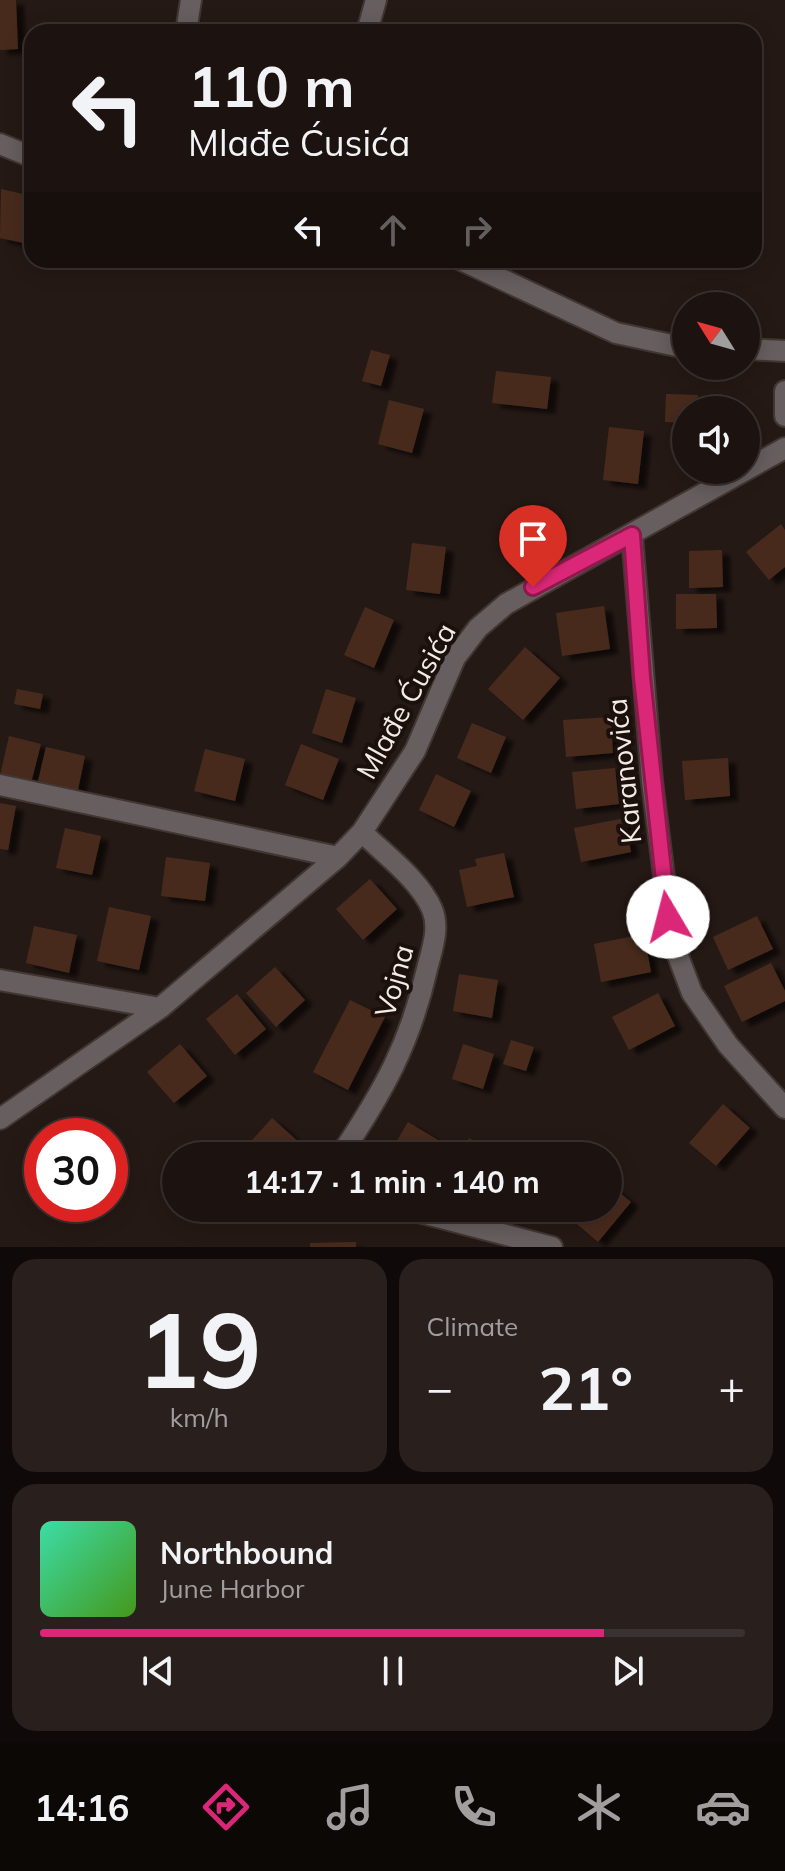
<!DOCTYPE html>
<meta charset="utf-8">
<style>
body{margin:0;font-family:Mulish,sans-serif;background:#29201e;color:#f1f3f6;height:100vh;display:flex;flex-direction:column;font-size:30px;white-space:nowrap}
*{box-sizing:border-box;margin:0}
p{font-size:26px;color:#a09e9f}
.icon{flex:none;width:44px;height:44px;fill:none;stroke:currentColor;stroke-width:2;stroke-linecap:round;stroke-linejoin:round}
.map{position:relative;height:1247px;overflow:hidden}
.details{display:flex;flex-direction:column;gap:12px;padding:12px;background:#0f0a09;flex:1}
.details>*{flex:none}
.guide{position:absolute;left:24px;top:24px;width:738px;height:244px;border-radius:24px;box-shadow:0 4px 20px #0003,0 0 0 2px #3a3230;background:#1c1310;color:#f1f3f6;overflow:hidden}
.needle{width:52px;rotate:307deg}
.fabs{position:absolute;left:672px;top:292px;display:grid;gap:16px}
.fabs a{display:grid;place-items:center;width:88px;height:88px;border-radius:50%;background:#1c1310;box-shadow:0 4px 20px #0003,0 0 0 2px #3a3230;font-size:40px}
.speed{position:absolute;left:24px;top:1118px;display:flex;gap:16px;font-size:40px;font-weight:700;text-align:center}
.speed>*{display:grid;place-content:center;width:104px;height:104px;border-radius:50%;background:#1c1310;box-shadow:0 4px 20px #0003,0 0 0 2px #3a3230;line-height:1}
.speed .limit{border:12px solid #d22;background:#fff;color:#111}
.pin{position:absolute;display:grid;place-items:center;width:68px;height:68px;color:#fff;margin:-82px -34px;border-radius:50% 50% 50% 0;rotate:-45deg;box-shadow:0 0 8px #0007}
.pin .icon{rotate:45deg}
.me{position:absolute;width:88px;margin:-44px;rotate:352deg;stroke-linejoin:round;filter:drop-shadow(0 0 6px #0008)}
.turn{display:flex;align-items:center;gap:28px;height:168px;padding:0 32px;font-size:36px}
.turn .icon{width:104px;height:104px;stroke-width:2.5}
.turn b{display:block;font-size:56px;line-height:68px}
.lanes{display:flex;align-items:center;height:76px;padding:0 32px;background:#0003;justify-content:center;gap:40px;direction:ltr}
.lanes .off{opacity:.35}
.big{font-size:60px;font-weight:700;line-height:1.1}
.details .widget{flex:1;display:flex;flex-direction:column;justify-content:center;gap:12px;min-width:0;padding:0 28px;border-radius:24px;background:#29201e}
.details .dial{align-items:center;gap:0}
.dial b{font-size:104px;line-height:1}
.song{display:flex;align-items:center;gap:24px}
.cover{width:96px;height:96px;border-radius:12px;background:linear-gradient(135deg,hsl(160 70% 55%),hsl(100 70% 35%))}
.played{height:8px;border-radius:4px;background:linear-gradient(90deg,#db2777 80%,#3a3230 80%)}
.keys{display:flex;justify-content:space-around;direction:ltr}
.heat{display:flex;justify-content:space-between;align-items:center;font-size:44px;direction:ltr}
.details .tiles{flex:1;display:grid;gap:12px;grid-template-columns:1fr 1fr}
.widget:last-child{grid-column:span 2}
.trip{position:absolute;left:162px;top:1142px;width:460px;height:80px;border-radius:40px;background:#1c1310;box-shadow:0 4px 20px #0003,0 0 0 2px #3a3230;font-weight:700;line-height:80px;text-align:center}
.menu{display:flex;height:128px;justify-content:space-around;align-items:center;background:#0b0806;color:#a09e9f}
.menu .icon{width:56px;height:56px}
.menu .current{color:#db2777}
.menu b{font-size:36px;color:#f1f3f6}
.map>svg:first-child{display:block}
.building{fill:#462c1d;filter:url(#shadow)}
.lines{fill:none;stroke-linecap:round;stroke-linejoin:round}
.minor-casing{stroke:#423632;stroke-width:24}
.minor{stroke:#665e5f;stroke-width:20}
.route-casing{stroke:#8e194d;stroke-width:20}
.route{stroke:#db2777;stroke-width:14}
.labels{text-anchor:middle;stroke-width:8;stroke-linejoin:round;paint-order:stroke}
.street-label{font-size:28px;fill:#f3ebe7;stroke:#1c100c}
</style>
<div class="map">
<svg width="785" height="1247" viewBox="0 0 785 1247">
<defs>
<filter id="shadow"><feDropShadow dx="8" dy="5" stdDeviation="2" flood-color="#0009"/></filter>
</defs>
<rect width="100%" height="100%" fill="#251915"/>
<!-- building -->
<path class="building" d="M0,0H16L18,49L0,50Z
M1,189L32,196L23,243L0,238Z
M371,350L390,355L381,386L362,381Z
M496,371L551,377L547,409L492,403Z
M666,394L698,395L697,410H686V423L665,422Z
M389,400L424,409L412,453L378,444Z
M609,427L644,431L638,484L603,480Z
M546,512L552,536L523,543L518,519Z
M781,524L785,530V567L769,580L746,552Z
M412,543L446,547L440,594L406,590Z
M722,550L723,587L689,588V551Z
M676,594H716L717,628L676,629Z
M604,606L610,649L562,656L556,613Z
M365,607L394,620L374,668L344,655Z
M525,647L560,678L523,720L488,689Z
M17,689L43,694L40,709L14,704Z
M326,689L356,698L342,743L312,733Z
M611,717L613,753L566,757L563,720Z
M472,723L506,737L491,773L457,758Z
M9,736L41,744L31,783L0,776Z
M301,744L339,759L323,800L285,785Z
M46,747L85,756L78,790L38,781Z
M205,749L245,759L235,801L194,791Z
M728,758L730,796L685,800L682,761Z
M615,768L619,804L576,809L572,772Z
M436,774L471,791L454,827L419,810Z
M0,803L16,806L8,850L0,849Z
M625,818L631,852L581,862L574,828Z
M65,828L101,836L92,875L56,868Z
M504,853L514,897L467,907L459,870L477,866L475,859Z
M166,857L210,863L205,901L161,896Z
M370,879L397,909L363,940L336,909Z
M109,907L151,916L139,970L97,961Z
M757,916L773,949L728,970L713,937Z
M34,926L77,935L69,973L26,963Z
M644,934L651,972L601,982L594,944Z
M771,963L785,991V1001L742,1022L724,986Z
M275,967L305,1000L276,1027L246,993Z
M459,974L498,980L492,1018L453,1011Z
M658,993L675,1026L629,1050L612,1017Z
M237,994L266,1029L235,1055L206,1019Z
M350,1000L385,1017L348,1090L313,1072Z
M511,1040L534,1047L526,1071L503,1064Z
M180,1044L207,1076L174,1103L147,1072Z
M463,1044L494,1054L483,1089L452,1079Z
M723,1104L750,1128L716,1166L689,1143Z
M272,1118L301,1144L289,1156H254L245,1148Z
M408,1122L443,1143L435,1156H388Z
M469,1138L500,1156H458Z
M608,1183L631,1202L598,1242L570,1218L578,1208H608Z
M356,1242V1247H310V1243Z"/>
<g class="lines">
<!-- minor casing -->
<g class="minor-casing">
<path id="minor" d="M186,32L191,0
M367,32L376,0
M0,144L32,157
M461,260L616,333L686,348
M746,349L785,351
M785,391V416
M632,535L652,781L672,940L692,993L728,1045L785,1108
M0,785L338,857
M0,980L160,1008
M0,1119L160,1008L338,857L362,832L415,751L455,658L478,628L506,604L785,448
M340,1156C383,1092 410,1044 427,969C432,949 440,928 432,909C419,879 384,854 362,832
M403,1208L552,1247"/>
</g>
<!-- minor -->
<use href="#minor" class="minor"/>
</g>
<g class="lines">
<!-- route casing -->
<g class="route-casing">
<path id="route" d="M533,587L632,535L642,677L668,917"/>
</g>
<!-- route -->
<use href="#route" class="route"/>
</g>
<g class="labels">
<!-- street labels -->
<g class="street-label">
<text transform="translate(406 701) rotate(-61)" y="10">Mlađe Ćusića</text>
<text transform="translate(624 771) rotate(-96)" y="10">Karanovića</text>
<text transform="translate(394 981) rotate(-74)" y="10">Vojna</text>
</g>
</g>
</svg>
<div class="fabs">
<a><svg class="needle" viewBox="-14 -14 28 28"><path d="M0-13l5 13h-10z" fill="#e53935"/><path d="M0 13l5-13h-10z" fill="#a09e9f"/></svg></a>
<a><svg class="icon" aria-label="sound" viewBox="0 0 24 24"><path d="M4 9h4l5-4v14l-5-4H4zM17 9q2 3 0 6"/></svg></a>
</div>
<div class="speed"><div class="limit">30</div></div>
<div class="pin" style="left:533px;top:587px;background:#d93025"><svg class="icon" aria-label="arrive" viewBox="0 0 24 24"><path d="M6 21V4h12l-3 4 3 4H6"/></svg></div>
<svg class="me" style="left:668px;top:917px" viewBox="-20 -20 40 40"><circle r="19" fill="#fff"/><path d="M0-13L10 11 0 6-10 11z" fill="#db2777"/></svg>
<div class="trip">14:17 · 1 min · 140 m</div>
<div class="guide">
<div class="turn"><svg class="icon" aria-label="left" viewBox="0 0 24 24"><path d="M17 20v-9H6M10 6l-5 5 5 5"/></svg><div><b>110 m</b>Mlađe Ćusića</div></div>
<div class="lanes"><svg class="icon" aria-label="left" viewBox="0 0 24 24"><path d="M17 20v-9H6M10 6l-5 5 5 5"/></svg><svg class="icon off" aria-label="ahead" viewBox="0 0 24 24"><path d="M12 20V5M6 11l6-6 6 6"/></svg><svg class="icon off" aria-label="right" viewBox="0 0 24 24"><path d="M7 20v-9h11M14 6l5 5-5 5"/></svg></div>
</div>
</div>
<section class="details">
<div class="tiles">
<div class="widget dial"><b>19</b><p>km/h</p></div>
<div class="widget"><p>Climate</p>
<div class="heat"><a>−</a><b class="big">21°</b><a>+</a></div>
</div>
<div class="widget">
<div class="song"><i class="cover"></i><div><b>Northbound</b><p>June Harbor</p></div></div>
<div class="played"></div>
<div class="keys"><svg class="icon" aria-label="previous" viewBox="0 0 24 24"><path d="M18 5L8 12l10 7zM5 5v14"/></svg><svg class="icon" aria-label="pause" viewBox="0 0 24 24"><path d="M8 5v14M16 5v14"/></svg><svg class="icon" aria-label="next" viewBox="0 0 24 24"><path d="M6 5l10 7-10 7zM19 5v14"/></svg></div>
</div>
</div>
</section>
<nav class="menu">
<b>14:16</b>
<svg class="icon current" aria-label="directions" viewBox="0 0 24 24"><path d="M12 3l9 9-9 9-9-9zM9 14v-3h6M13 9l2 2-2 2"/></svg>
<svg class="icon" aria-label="music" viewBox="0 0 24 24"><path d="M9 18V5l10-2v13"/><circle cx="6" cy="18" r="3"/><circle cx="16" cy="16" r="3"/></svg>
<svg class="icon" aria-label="phone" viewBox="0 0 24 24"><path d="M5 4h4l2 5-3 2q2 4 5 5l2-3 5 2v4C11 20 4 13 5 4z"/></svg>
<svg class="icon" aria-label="climate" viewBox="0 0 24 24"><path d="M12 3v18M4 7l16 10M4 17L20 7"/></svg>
<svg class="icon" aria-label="car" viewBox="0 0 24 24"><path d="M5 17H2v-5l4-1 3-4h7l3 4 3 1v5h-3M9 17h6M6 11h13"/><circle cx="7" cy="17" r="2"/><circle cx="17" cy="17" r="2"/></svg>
</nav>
